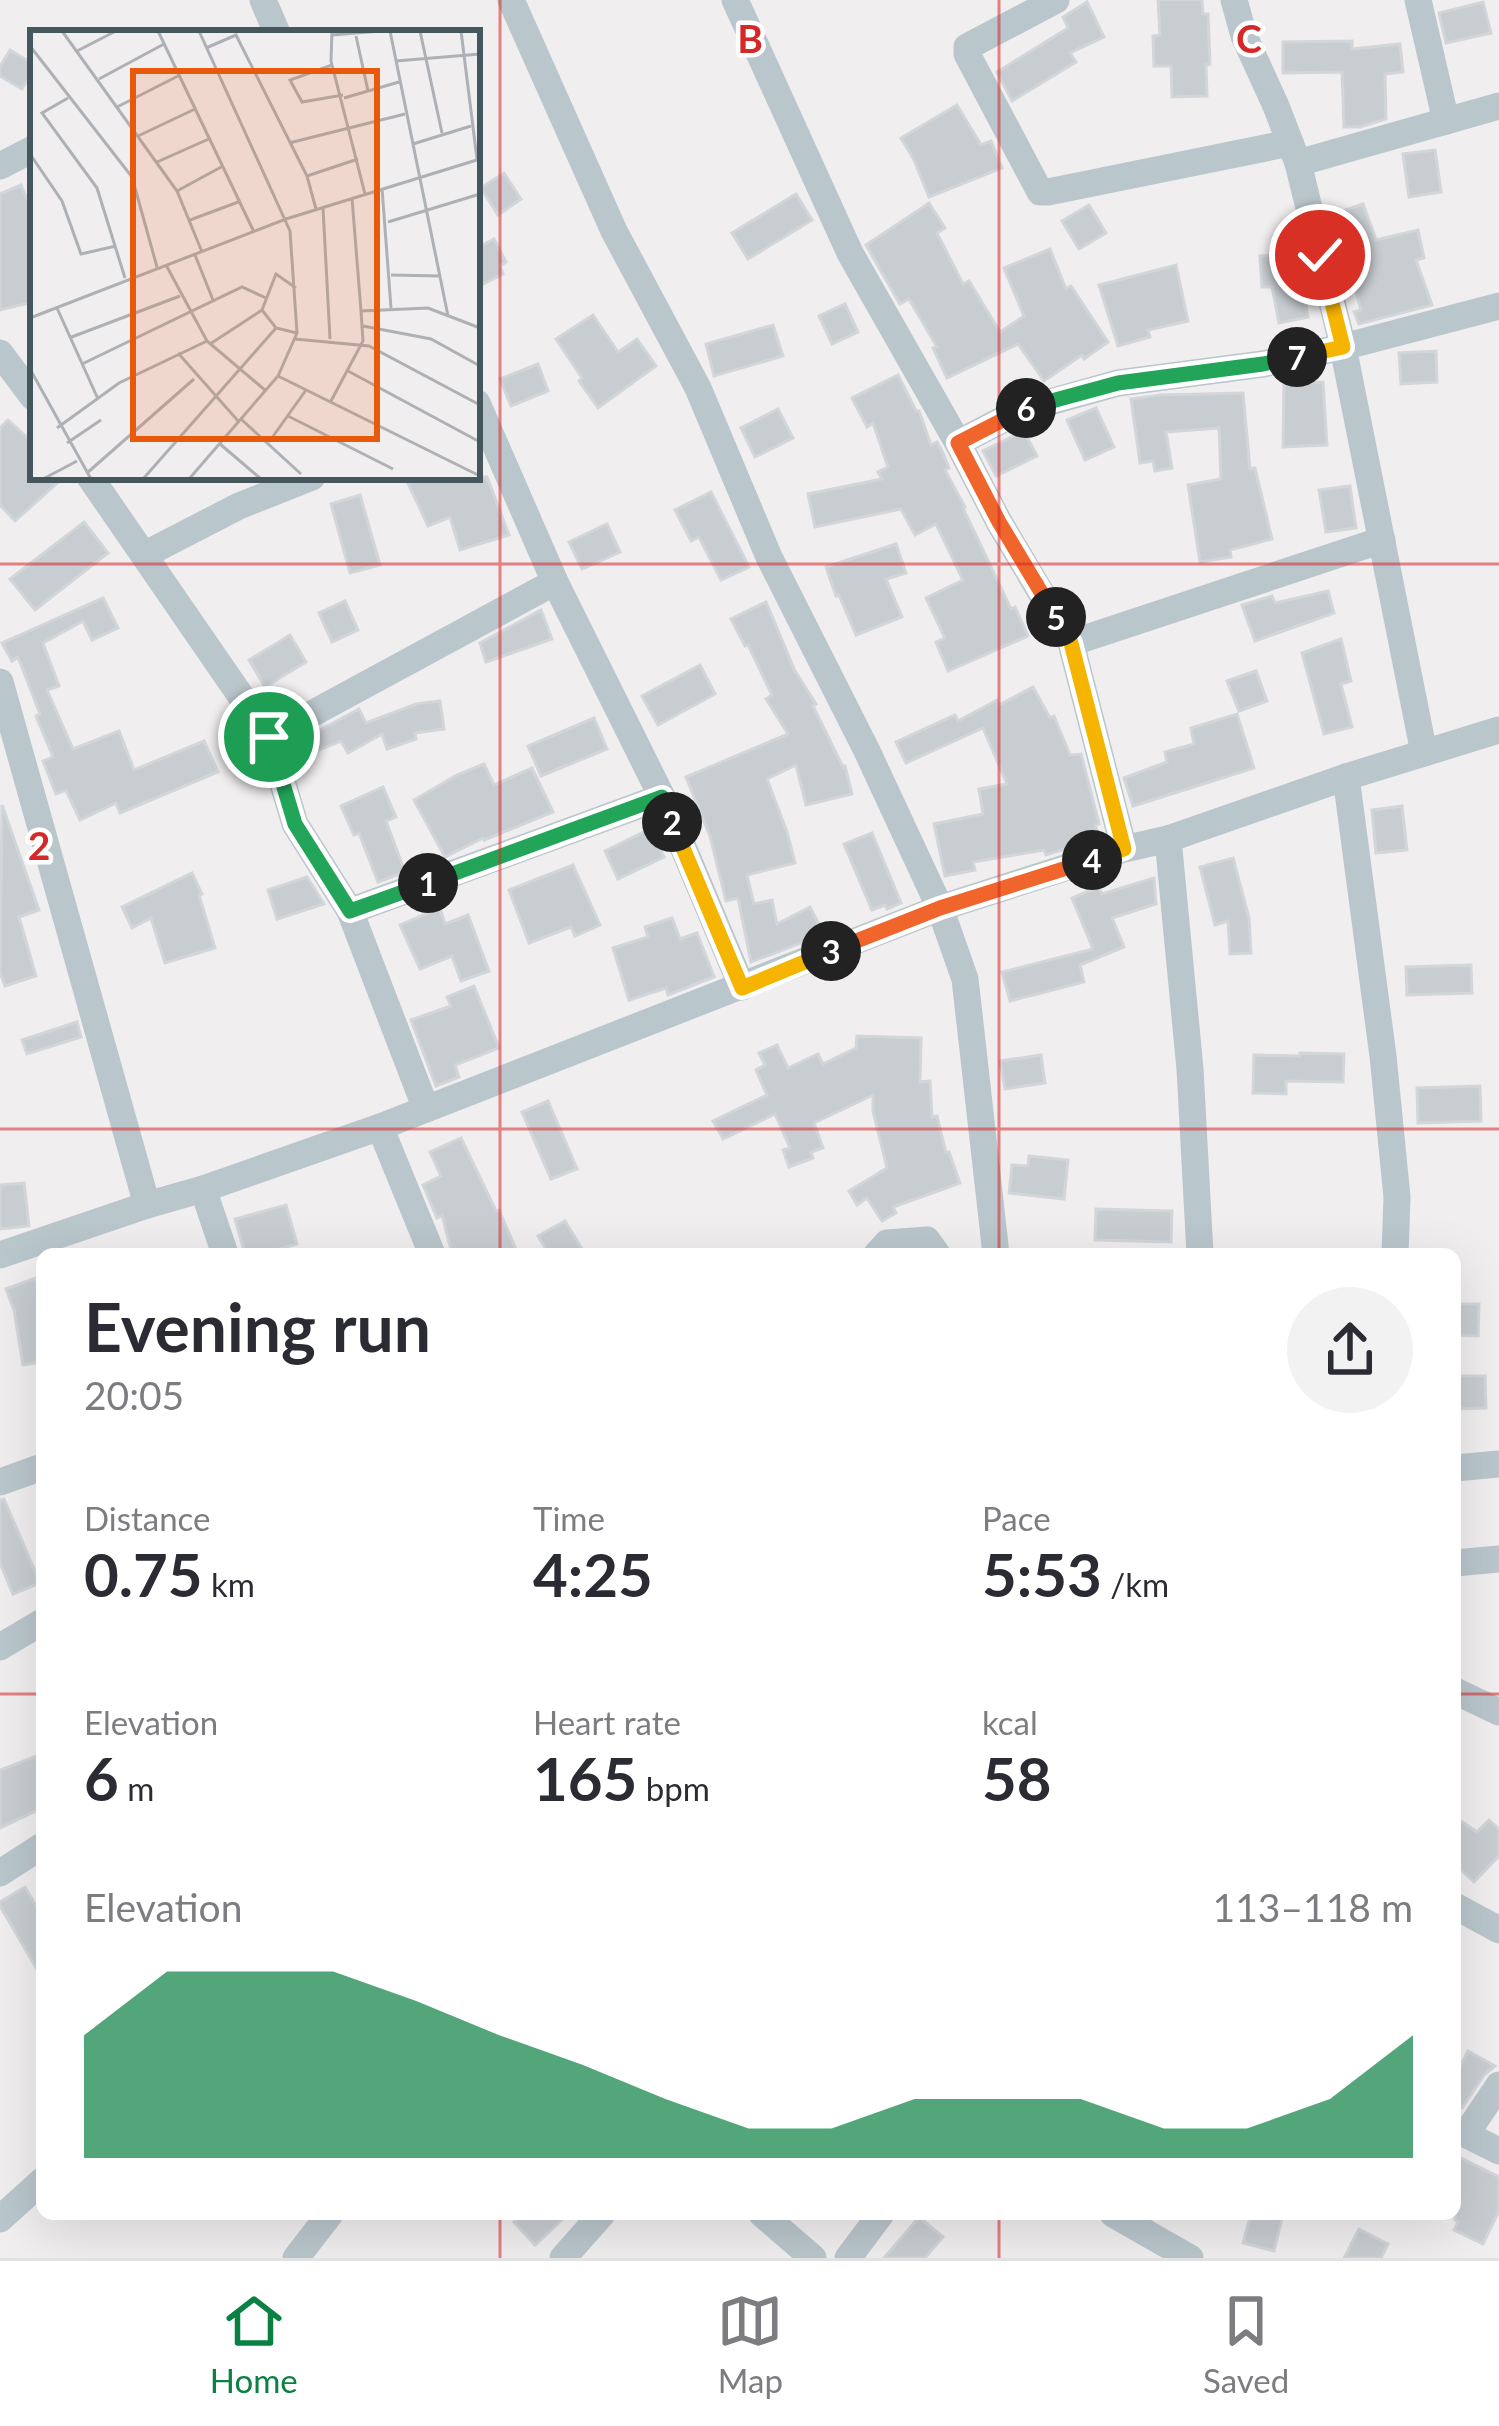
<!DOCTYPE html>
<meta charset="utf-8">
<style>
body{margin:0;font-family:Lato,sans-serif;background:#f2f2f3;color:#2b2b33;height:100vh;display:flex;flex-direction:column;font-size:45px;white-space:nowrap}
*{box-sizing:border-box;margin:0}
p{font-size:39px;color:#7c7c81}
.icon{flex:none;width:66px;height:66px;fill:none;stroke:currentColor;stroke-width:2;stroke-linecap:round;stroke-linejoin:round}
.map{position:relative;flex:1;overflow:hidden}
.sheet{position:absolute;left:36px;top:1248px;width:1425px;height:972px;display:flex;flex-direction:column;background:#fff;border-radius:18px;box-shadow:0 12px 48px #0002}
.sheet>*{flex:none}
.pin{position:absolute;display:grid;place-items:center;width:102px;height:102px;color:#fff;margin:-51px;border:6px solid #fff;border-radius:50%;box-shadow:0 3px 12px #0007}
.km{position:absolute;width:60px;height:60px;margin:-30px;border-radius:50%;background:#222;color:#fff;font-size:33px;line-height:60px;text-align:center}
.round{display:grid;place-items:center;flex:none;width:126px;height:126px;border-radius:63px;background:#f2f2f3}
.headline{display:flex;align-items:center;justify-content:space-between;height:204px;padding:0 48px}
h1{font-size:66px;font-weight:700;line-height:90px}
.figures{display:grid;grid-template-columns:repeat(3,1fr);gap:18px;height:204px;padding:12px 48px}
.figures div{display:grid;align-content:center}
.figures b{font-size:60px;font-weight:700}
.figures small{font-size:33px;font-weight:400}
.figures p{font-size:33px}
.chart{height:336px;padding:24px 48px}
.chart p{display:flex;justify-content:space-between}
.chart svg{width:100%;height:216px;margin-top:12px;fill:#0b8043;opacity:.7}
.tab-bar{display:flex;justify-content:space-around;align-items:center;height:168px;border-top:3px solid #e1e1e2;background:#fff;font-size:33px;color:#7c7c81}
.tab-bar a{display:grid;justify-items:center;gap:6px}
.tab-bar .current{color:#0b8043}
.map>svg:first-child{display:block}
.building{fill:#c8cdd1;stroke:#d2d6da;stroke-width:3}
.lines{fill:none;stroke-linecap:round;stroke-linejoin:round}
.minor{stroke:#b9c6cc;stroke-width:27}
.split-1-casing{stroke:#fff;stroke-width:24}
.split-2-casing{stroke:#fff;stroke-width:24}
.split-3-casing{stroke:#fff;stroke-width:24}
.split-4-casing{stroke:#fff;stroke-width:24}
.split-5-casing{stroke:#fff;stroke-width:24}
.split-6-casing{stroke:#fff;stroke-width:24}
.split-7-casing{stroke:#fff;stroke-width:24}
.split-8-casing{stroke:#fff;stroke-width:24}
.split-1{stroke:#22a559;stroke-width:15}
.split-2{stroke:#22a559;stroke-width:15}
.split-3{stroke:#f5b400;stroke-width:15}
.split-4{stroke:#f0652b;stroke-width:15}
.split-5{stroke:#f5b400;stroke-width:15}
.split-6{stroke:#f0652b;stroke-width:15}
.split-7{stroke:#22a559;stroke-width:15}
.split-8{stroke:#f5b400;stroke-width:15}
.grid{fill:none;stroke:#d62828;stroke-width:3;stroke-opacity:0.55}
.inset-road{fill:none;stroke:#adb1b5;stroke-width:3}
.view{fill:#e8590c;fill-opacity:0.15;stroke:#e8590c;stroke-width:6}
.inset-edge{fill:none;stroke:#46565d;stroke-width:6}
.grid-label{font-size:39px;text-anchor:middle;font-weight:bold;fill:#d62828;stroke:#fff;stroke-width:9;stroke-linejoin:round;paint-order:stroke}
</style>
<div class="map">
<svg width="1499" height="2258" viewBox="0 0 1499 2258">
<rect width="100%" height="100%" fill="#f1eeef"/>
<g class="building">
<path d="M1158,0H1202L1203,14H1208L1210,64L1206,65L1207,96L1172,97L1171,66H1154L1153,36L1160,35Z"/>
<path d="M1087,2L1104,37L1070,53L1076,62L1012,101L997,72L1068,28L1063,17Z"/>
<path d="M1483,2L1491,33L1446,43L1439,13Z"/>
<path d="M1352,41V49L1400,44L1403,72L1385,74L1386,119L1360,127H1344L1342,72L1283,73V42Z"/>
<path d="M10,50L33,64V71L22,89L0,76V67Z"/>
<path d="M957,105L981,145L991,141L1002,168L929,197L914,160L901,138Z"/>
<path d="M1435,150L1441,192L1409,197L1403,154Z"/>
<path d="M504,173L521,199L498,215L481,188Z"/>
<path d="M21,185L33,212V302L0,310V194Z"/>
<path d="M796,194L812,220L748,259L732,233Z"/>
<path d="M929,203L945,228L937,233L963,284L969,281L1000,332L1024,316L1004,268L1050,249L1066,289L1071,286L1108,342L1084,359L1082,355L1044,381L1018,344L947,378L933,348L937,347L909,299L900,304L866,245Z"/>
<path d="M1363,204L1376,240L1418,230L1424,258L1416,260L1432,305L1359,324L1354,312L1361,310L1344,248L1349,247L1337,213Z"/>
<path d="M1089,205L1106,233L1079,249L1062,221Z"/>
<path d="M494,239L506,262L500,266L503,274L477,287V248Z"/>
<path d="M1298,254L1308,317L1279,323L1272,287H1262L1260,256Z"/>
<path d="M1176,265L1188,321L1148,330L1150,337L1118,346L1099,285Z"/>
<path d="M845,304L858,332L832,344L819,316Z"/>
<path d="M593,315L618,352L637,339L656,366L598,408L579,381L582,378L556,339Z"/>
<path d="M773,325L783,356L714,376L706,344Z"/>
<path d="M1436,351L1437,382L1401,384L1399,353Z"/>
<path d="M538,364L548,391L511,406L500,379Z"/>
<path d="M898,375L916,411H919L931,445L937,442L942,451L949,468L945,470L965,507L963,508L1011,609L1015,607L1028,636L948,671L936,642L945,638L926,598L963,580L936,524L915,535L901,509L815,527L808,494L882,479L878,472L888,467L873,423L867,427L852,398Z"/>
<path d="M1323,382L1327,445L1283,447L1284,383Z"/>
<path d="M1243,393L1250,469L1255,468L1272,539L1230,550L1231,557L1200,562L1188,485L1221,479L1219,428L1166,432L1172,468L1155,471L1153,461L1140,463L1131,399L1161,395Z"/>
<path d="M1096,408L1114,447L1085,460L1067,420Z"/>
<path d="M778,409L793,438L755,457L741,428Z"/>
<path d="M8,420L33,443V477H64L15,521L0,505V428Z"/>
<path d="M1024,431L1037,456L996,476L983,451Z"/>
<path d="M405,477H487L509,535L460,550L450,517L428,526Z"/>
<path d="M1350,486L1356,528L1326,532L1319,490Z"/>
<path d="M711,492L749,567L721,580L699,537L691,541L675,510Z"/>
<path d="M360,495L380,565L350,573L331,504Z"/>
<path d="M84,522L108,553L35,610L10,579Z"/>
<path d="M607,524L620,552L582,569L569,542Z"/>
<path d="M896,544L906,573L886,579L902,617L856,635L839,595L836,596L826,567Z"/>
<path d="M1328,591L1334,613L1255,641L1242,605L1272,596L1275,603Z"/>
<path d="M103,598L118,628L92,640L83,621L43,643L59,686L47,690L73,749L119,731L134,770L204,741L218,772L120,813L116,803L80,820L66,790L56,794L43,761L53,757L36,716L40,714L18,657L12,661L2,643Z"/>
<path d="M345,601L358,630L332,642L319,613Z"/>
<path d="M766,602L795,671L816,704L813,706L843,767L845,766L852,794L806,805L796,765L767,779L787,832L795,863L747,875L754,904L772,900L777,924L810,907L824,934L751,962L738,898L726,901L710,836L686,777L788,734L766,699L772,695L748,645L745,646L731,619Z"/>
<path d="M541,610L552,639L486,662L480,643Z"/>
<path d="M290,635L306,662L265,687L249,660Z"/>
<path d="M1341,639L1351,681L1341,684L1352,727L1324,734L1302,653Z"/>
<path d="M700,665L715,694L658,725L642,696Z"/>
<path d="M1256,671L1267,701L1239,711L1227,681Z"/>
<path d="M1033,687L1050,718L1054,716L1070,755L1081,754L1099,824L1095,825L1100,838L1046,855L1044,850L973,862L975,870L945,876L934,824L983,814L979,789L1007,784L983,728L906,763L896,742L955,715L958,721L997,700L999,705Z"/>
<path d="M440,701L444,729L415,733L416,739L387,749L382,734L348,753L341,741L303,756L298,742L359,709L366,723L416,704Z"/>
<path d="M1237,714L1254,768L1133,806L1124,778L1167,762L1165,752L1194,744L1191,728Z"/>
<path d="M594,718L607,749L541,776L528,746Z"/>
<path d="M484,764L494,785L532,768L553,812L484,840L483,838L445,857L414,800L457,775Z"/>
<path d="M383,787L396,817L386,821L405,872L378,882L359,833L354,835L341,806Z"/>
<path d="M2,805L39,910L19,917L36,976L5,986L0,972Z"/>
<path d="M1402,806L1407,850L1376,853L1372,810Z"/>
<path d="M650,829L664,857L618,879L605,851Z"/>
<path d="M872,833L901,903L887,909L885,905L872,910L844,844Z"/>
<path d="M1233,858L1249,918L1251,953L1230,954L1228,921L1215,925L1200,867Z"/>
<path d="M573,865L600,925L575,936L571,927L529,943L509,890Z"/>
<path d="M192,873L202,894L199,895L215,948L165,963L151,918L132,928L122,907Z"/>
<path d="M307,877L324,904L277,919L268,890Z"/>
<path d="M1154,878L1156,904L1112,918L1124,947L1080,965L1084,982L1010,1001L1002,972L1093,949L1072,898L1099,887L1102,894Z"/>
<path d="M440,908L445,924L468,915L489,971L461,981L452,956L420,969L400,925Z"/>
<path d="M672,918L680,939L697,933L714,977L668,995L666,988L629,1000L613,948L648,937L645,927Z"/>
<path d="M1471,965L1472,993L1407,995L1406,967Z"/>
<path d="M474,986L499,1048L455,1065L459,1077L436,1086L411,1020L451,1006L447,997Z"/>
<path d="M77,1022L81,1037L27,1054L22,1040Z"/>
<path d="M857,1036L921,1038L920,1082L930,1081L932,1117L937,1116L946,1153L949,1152L960,1183L893,1207L896,1213L882,1221L867,1198L857,1205L849,1191L887,1168L873,1111V1095L814,1123L823,1148L811,1152L813,1158L789,1167L783,1150L790,1148L775,1114L723,1139L713,1121L767,1095L756,1070L765,1065L759,1053L777,1045L788,1068L818,1054L823,1064L856,1048Z"/>
<path d="M1300,1053L1344,1054L1343,1082L1286,1081V1094L1253,1093L1254,1055L1300,1056Z"/>
<path d="M1041,1055L1045,1083L1005,1089L1000,1061Z"/>
<path d="M1480,1086L1481,1121L1418,1123L1417,1088Z"/>
<path d="M548,1101L577,1169L551,1179L522,1112Z"/>
<path d="M461,1138L496,1211L499,1210L518,1254H452L442,1215L437,1218L423,1185L441,1176L430,1152Z"/>
<path d="M1029,1156L1068,1160L1064,1199L1009,1193L1012,1165L1028,1166Z"/>
<path d="M24,1183L29,1226L0,1229V1185Z"/>
<path d="M286,1205L297,1244L262,1254H245L235,1219Z"/>
<path d="M1096,1209L1172,1211L1171,1242L1095,1240Z"/>
<path d="M565,1221L585,1254H549L538,1236Z"/>
<path d="M36,1278L42,1301V1362L23,1365L14,1310L6,1289Z"/>
<path d="M1455,1304H1479L1478,1336L1455,1335Z"/>
<path d="M1455,1376H1485L1486,1408L1455,1409Z"/>
<path d="M4,1499L40,1583L13,1594L0,1563V1500Z"/>
<path d="M42,1754V1808L0,1828V1770Z"/>
<path d="M1455,1817L1477,1832L1489,1820L1499,1829V1856L1474,1882L1455,1864Z"/>
<path d="M25,1887L42,1916V1978L0,1906V1902Z"/>
<path d="M1468,2051L1495,2066L1484,2075L1462,2108L1455,2104V2076Z"/>
<path d="M1455,2155L1499,2177V2211L1483,2244L1454,2230L1458,2222L1455,2220Z"/>
<path d="M523,2214H568L535,2245L514,2222Z"/>
<path d="M1251,2214H1283L1274,2251L1243,2243Z"/>
<path d="M919,2217L943,2237L925,2258H884Z"/>
<path d="M1359,2229L1388,2244L1381,2258H1344Z"/>
</g>
<g class="lines">
<g class="minor">
<path d="M263,0L277,33"/>
<path d="M511,0L614,231L698,388L769,557L867,751L940,908L965,979L996,1254"/>
<path d="M735,0L850,253L958,443L999,522L1071,643L1124,849"/>
<path d="M1056,0L967,47V54L1040,192H1048L1290,143"/>
<path d="M1234,0L1244,36L1276,106L1298,163L1343,347L1424,753"/>
<path d="M1418,0L1446,121"/>
<path d="M1298,163L1499,106"/>
<path d="M0,166L33,149"/>
<path d="M0,353L33,397"/>
<path d="M477,403L555,582L662,797L742,987"/>
<path d="M958,443L1021,410L1118,383L1263,364L1343,347L1499,306"/>
<path d="M90,477L269,737L295,824L350,911L426,1109"/>
<path d="M144,555L239,506L312,477"/>
<path d="M1071,643L1382,540"/>
<path d="M0,682L147,1205"/>
<path d="M269,737L555,582"/>
<path d="M1346,777L1383,1056L1397,1197L1395,1254"/>
<path d="M1168,839L1190,1069L1200,1254"/>
<path d="M350,911L662,797"/>
<path d="M380,1127L432,1254"/>
<path d="M203,1189L225,1254"/>
<path d="M877,1254L887,1243L927,1240L937,1254"/>
<path d="M0,1255L147,1205L203,1189L380,1127L940,908L1124,849L1168,839L1346,777L1499,730"/>
<path d="M1455,1468L1499,1464"/>
<path d="M0,1482L42,1467"/>
<path d="M1455,1563L1499,1559"/>
<path d="M0,1647L42,1622"/>
<path d="M1455,1691L1499,1712"/>
<path d="M0,1873L42,1846"/>
<path d="M1455,1906L1499,1930"/>
<path d="M1455,2129L1499,2151"/>
<path d="M1466,2134L1499,2085"/>
<path d="M762,2214L813,2258"/>
<path d="M1113,2214L1190,2258"/>
<path d="M0,2219L42,2181"/>
<path d="M296,2258L330,2214"/>
<path d="M563,2258L602,2214"/>
<path d="M848,2258L881,2214"/>
</g>
</g>
<g class="lines">
<defs>
<path id="split-1" d="M269,737L295,824L350,911L428,883"/>
<path id="split-2" d="M428,883L662,797L672,822"/>
<path id="split-3" d="M672,822L742,988L831,951"/>
<path id="split-4" d="M831,951L940,908L1092,860"/>
<path id="split-5" d="M1056,617L1071,643L1124,849L1092,860"/>
<path id="split-6" d="M1026,408L958,443L999,522L1056,617"/>
<path id="split-7" d="M1026,408L1118,383L1263,364L1297,357"/>
<path id="split-8" d="M1297,357L1343,347L1320,255"/>
</defs>
<use href="#split-1" class="split-1-casing"/>
<use href="#split-2" class="split-2-casing"/>
<use href="#split-3" class="split-3-casing"/>
<use href="#split-4" class="split-4-casing"/>
<use href="#split-5" class="split-5-casing"/>
<use href="#split-6" class="split-6-casing"/>
<use href="#split-7" class="split-7-casing"/>
<use href="#split-8" class="split-8-casing"/>
<use href="#split-1" class="split-1"/>
<use href="#split-2" class="split-2"/>
<use href="#split-3" class="split-3"/>
<use href="#split-4" class="split-4"/>
<use href="#split-5" class="split-5"/>
<use href="#split-6" class="split-6"/>
<use href="#split-7" class="split-7"/>
<use href="#split-8" class="split-8"/>
</g>
<path class="grid" d="M500,0V1254M999,0V1254M0,564H1499M0,1129H1499M0,1694H42M1455,1694H1499M500,2214V2258M999,2214V2258"/>
<g transform="translate(30 30)">
<rect width="450" height="450" fill="#f1eeef"/>
<path class="inset-road" d="M32,1L147,161L172,222M128,1L224,202M302,1L301,31L335,164M360,1L418,286M390,1L412,103M431,1L447,129M302,5L351,1M326,6L338,61M0,16L102,147L127,237M176,18L206,5L277,146L286,179M47,21L86,1M366,31L450,24M302,35L260,50L272,72L313,65M69,49L134,14M38,68L12,83L67,158L95,248M314,68L369,52M87,77L148,46M108,106L165,79M259,113L375,84M383,114L441,96M0,124L32,171L51,224L86,216M127,132L181,108M277,146L328,129M352,158L361,278M147,161L193,136M322,168L331,281M293,178L300,309M160,190L211,171M358,192L450,164M165,225L183,270M136,235L177,311L236,361M361,245L411,246M27,278L68,369M232,280L246,244L266,258M232,280L246,298L267,303M0,288L256,189L450,129M333,296L401,309L450,336M39,308L150,266M265,309L339,316L450,375M180,314L232,280M148,323L209,392M52,334L212,257L236,268M0,339L61,449M318,341L450,412M248,346L450,446M301,371L333,311L331,281L398,278L450,298M258,386L363,439M212,390L271,444M27,398L89,353L177,311M239,412L276,360M37,413L71,390M190,414L231,449M57,443L164,349M13,449L47,431M113,449L246,298M159,449L248,346L267,303L260,201L169,1"/>
<path class="view" d="M103,41H347V409H103Z"/>
<rect width="450" height="450" class="inset-edge"/>
</g>
<g class="grid-label">
<text x="750" y="53">B</text>
<text x="1249" y="53">C</text>
<text x="39" y="860">2</text>
</g>
</svg>
<div class="pin" style="left:269px;top:737px;background:#1e9e55"><svg class="icon" aria-label="arrive" viewBox="0 0 24 24"><path d="M6 21V4h12l-3 4 3 4H6"/></svg></div>
<div class="pin" style="left:1320px;top:255px;background:#d93025"><svg class="icon" aria-label="check" viewBox="0 0 24 24"><path d="M5 12l5 5 9-10"/></svg></div>
<b class="km" style="left:428px;top:883px">1</b>
<b class="km" style="left:672px;top:822px">2</b>
<b class="km" style="left:831px;top:951px">3</b>
<b class="km" style="left:1092px;top:860px">4</b>
<b class="km" style="left:1056px;top:617px">5</b>
<b class="km" style="left:1026px;top:408px">6</b>
<b class="km" style="left:1297px;top:357px">7</b>
<section class="sheet">
<div class="headline"><div><h1>Evening run</h1><p>20:05</p></div><a class="round"><svg class="icon" aria-label="share" viewBox="0 0 24 24"><path d="M12 15V3M7 8l5-5 5 5M5 13v7h14v-7"/></svg></a></div>
<div class="figures">
<div><p>Distance</p><b>0.75<small> km</small></b></div>
<div><p>Time</p><b>4:25</b></div>
<div><p>Pace</p><b>5:53<small> /km</small></b></div>
</div>
<div class="figures">
<div><p>Elevation</p><b>6<small> m</small></b></div>
<div><p>Heart rate</p><b>165<small> bpm</small></b></div>
<div><p>kcal</p><b>58</b></div>
</div>
<div class="chart"><p><span>Elevation</span>113–118 m</p>
<svg viewBox="0 0 160 44" preserveAspectRatio="none"><path d="M0 44V19L10 6L20 6L30 6L40 12L50 19L60 25L70 32L80 38L90 38L100 32L110 32L120 32L130 38L140 38L150 32L160 19V44z"/></svg>
</div>
</section>
</div>
<nav class="tab-bar">
<a class="current"><svg class="icon" aria-label="home" viewBox="0 0 24 24"><path d="M3 11l9-7 9 7M6 9v11h12V9"/></svg>Home</a>
<a><svg class="icon" aria-label="map" viewBox="0 0 24 24"><path d="M3 6l6-2 6 2 6-2v14l-6 2-6-2-6 2zM9 4v14M15 6v14"/></svg>Map</a>
<a><svg class="icon" aria-label="saved" viewBox="0 0 24 24"><path d="M7 4h10v16l-5-4-5 4z"/></svg>Saved</a>
</nav>
